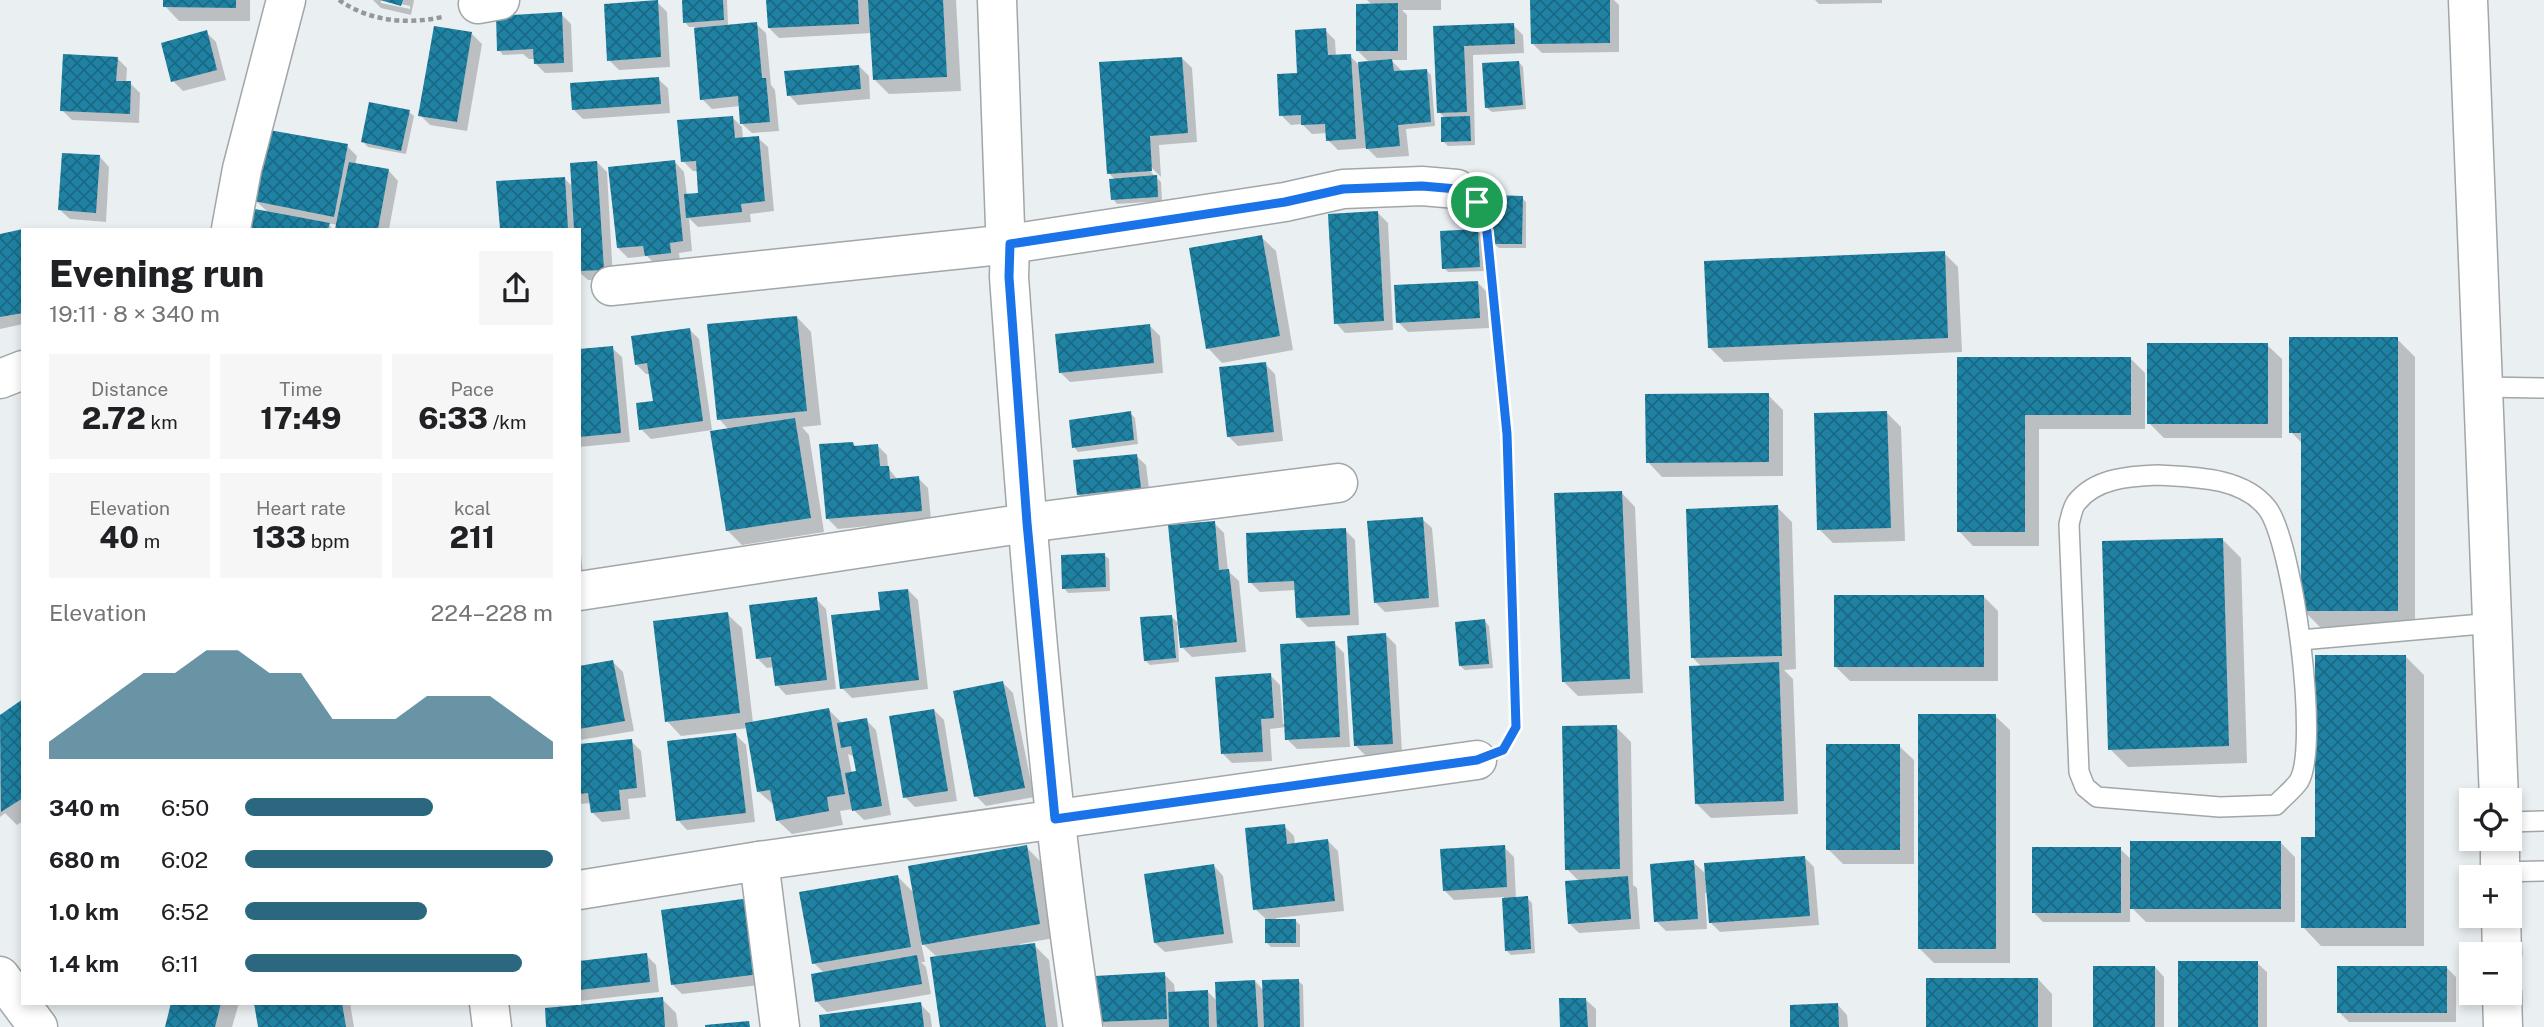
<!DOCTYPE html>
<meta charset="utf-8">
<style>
body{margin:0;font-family:"Public Sans",sans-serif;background:#f6f6f6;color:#202124;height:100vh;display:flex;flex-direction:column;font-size:26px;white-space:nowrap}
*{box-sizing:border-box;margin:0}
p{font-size:23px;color:#757577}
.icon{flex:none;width:38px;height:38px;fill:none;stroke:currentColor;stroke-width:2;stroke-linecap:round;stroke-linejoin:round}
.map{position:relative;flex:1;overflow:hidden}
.sheet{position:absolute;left:21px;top:228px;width:560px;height:777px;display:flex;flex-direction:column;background:#fff;border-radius:0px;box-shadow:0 4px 10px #0003}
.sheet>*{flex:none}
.tools{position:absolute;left:2459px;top:788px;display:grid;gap:14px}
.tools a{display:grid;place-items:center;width:63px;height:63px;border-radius:0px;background:#fff;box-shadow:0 4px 10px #0003;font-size:35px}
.pin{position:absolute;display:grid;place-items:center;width:60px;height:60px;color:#fff;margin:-30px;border:4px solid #fff;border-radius:50%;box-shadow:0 2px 7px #0007}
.round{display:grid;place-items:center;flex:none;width:74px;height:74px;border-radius:0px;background:#f6f6f6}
.head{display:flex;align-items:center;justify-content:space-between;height:119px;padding:0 28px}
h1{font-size:38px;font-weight:800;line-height:52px}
.figures{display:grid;grid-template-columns:repeat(3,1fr);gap:10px;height:119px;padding:7px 28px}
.figures div{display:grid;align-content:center;border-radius:0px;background:#f6f6f6;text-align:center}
.figures b{font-size:30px;font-weight:800}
.figures small{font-size:19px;font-weight:400}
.figures p{font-size:19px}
.chart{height:196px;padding:14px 28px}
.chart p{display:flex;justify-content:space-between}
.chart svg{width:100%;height:126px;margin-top:7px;fill:#2b687f;opacity:.7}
ul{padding:0 28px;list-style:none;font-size:23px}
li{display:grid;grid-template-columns:112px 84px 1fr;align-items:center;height:52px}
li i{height:18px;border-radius:9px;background:#2b687f}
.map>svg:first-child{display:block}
.shadow{fill:#0003;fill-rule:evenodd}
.building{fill:url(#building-cross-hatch)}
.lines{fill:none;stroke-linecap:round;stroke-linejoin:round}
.lane-casing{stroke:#a1a6a8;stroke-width:22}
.street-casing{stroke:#a1a6a8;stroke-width:41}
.path{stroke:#94989a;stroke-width:4.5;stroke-dasharray:5 3.5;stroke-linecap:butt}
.lane{stroke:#fff;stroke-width:19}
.street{stroke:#fff;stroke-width:38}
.route-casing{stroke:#fff;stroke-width:14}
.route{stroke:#1a73e8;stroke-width:9}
</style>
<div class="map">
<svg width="2544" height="1027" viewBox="0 0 2544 1027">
<defs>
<pattern id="building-cross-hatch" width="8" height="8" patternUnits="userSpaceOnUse" patternTransform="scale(1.75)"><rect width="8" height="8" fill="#1f82a3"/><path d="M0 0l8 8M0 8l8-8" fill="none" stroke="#1a6984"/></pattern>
</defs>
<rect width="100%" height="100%" fill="#eaeff2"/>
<g class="shadow">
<path d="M165,0H250V21H179L165,6Z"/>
<path d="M373,0H381V3L410,9V6L383,0H414L411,15L381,8Z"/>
<path d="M683,0H727L728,26L756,24L766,33L771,85L775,90L779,131L752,133L742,124L740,106L712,109L702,99L695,27H689L685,22Z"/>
<path d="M768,0H956L961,91L889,94L874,79L872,33L779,38L769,28Z"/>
<path d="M1367,0H1441V10H1402L1407,15V60H1391L1402,71L1426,70L1431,75L1435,126L1406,129L1409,156L1377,158L1367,148L1338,150L1328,140V133L1312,134L1302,124L1291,125L1281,115L1299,74L1325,30L1335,40L1336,57L1350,56L1358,64L1370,63L1358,51L1372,5Z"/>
<path d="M1532,0H1614L1619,5V52L1542,53L1532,43Z"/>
<path d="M1815,0H1882V3L1819,4Z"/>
<path d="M657,2L667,12L670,67L619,70L609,60Z"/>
<path d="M561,14L571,24L573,72L545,73L535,63V59H529L523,54L503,55L499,50Z"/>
<path d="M1513,25L1523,35L1524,53L1473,55L1475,145L1448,146L1443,141L1445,118L1439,112L1435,28Z"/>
<path d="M206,32L216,42L226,80L183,91L173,81Z"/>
<path d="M472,34L482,44L467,131L430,125L420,115Z"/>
<path d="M117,58L127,68L126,83H130L140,93L139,123L72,120L62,110Z"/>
<path d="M1182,58L1192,68L1197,142L1159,145L1161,177L1147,163L1145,166L1161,182L1162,201L1117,204L1113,199L1116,181L1109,173Z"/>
<path d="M1519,62L1523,67L1526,109L1492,112L1487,108Z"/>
<path d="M859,66L869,76L870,99L798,105L789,95Z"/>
<path d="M658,79L668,88L670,113L583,119L573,109Z"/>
<path d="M409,112L414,116L406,154L368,147L363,142Z"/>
<path d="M732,117L742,127L743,139L758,138L768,147L774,211L750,214L751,222L698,227L689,218L692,251L679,253L680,263L656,265L647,256L628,258L618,248L675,162L684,172L687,196L700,194L698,171H693L683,161Z"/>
<path d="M347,146L357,156L355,165L389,171L398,181L389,229H337L338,225L327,223L333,229H253L257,211L269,213L256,201Z"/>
<path d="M100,157L109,167L106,222L70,219L60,210Z"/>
<path d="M597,162L607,172L613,279L588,280L579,272V229H501L498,182L564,178L573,187Z"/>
<path d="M1522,198L1526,202V248H1499L1494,244Z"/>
<path d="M1378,213L1388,223L1393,330L1345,333L1336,323Z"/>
<path d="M23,231V324L0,329V236Z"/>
<path d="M1477,231L1482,235L1484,271L1448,272L1444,268Z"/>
<path d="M1261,237L1276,251L1293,350L1222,363L1208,348Z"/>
<path d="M1944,253L1958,267L1962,352L1724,362L1710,348Z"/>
<path d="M1477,282L1487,292L1489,328L1408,332L1398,322Z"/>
<path d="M797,317L811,332L821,425L802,427L809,435L824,532L742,545L727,530L729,430L719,419Z"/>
<path d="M1150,326L1160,336L1163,373L1070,382L1060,372Z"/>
<path d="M689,329L699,339L712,430L651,439L641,429L655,402L651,374H646L636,364Z"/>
<path d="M2397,339L2415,357V628H2321L2303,610V444L2291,432Z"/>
<path d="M2267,345L2282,359V438H2164L2149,423Z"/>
<path d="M612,348L622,357L630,442L579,447V351Z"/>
<path d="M1959,359H2131L2145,373V429H2039V546H1973L1959,531Z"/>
<path d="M1265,364L1275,374L1283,441L1238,446L1228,436Z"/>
<path d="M1768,395L1783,410V476L1662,477L1648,462Z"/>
<path d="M1130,413L1135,418L1138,444L1078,452L1074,447Z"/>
<path d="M1887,413L1901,427L1905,541L1833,543L1819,529Z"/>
<path d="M853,443L856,447L877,445L887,455L888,468L898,480L918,478L928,488L931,520L838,529L828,519Z"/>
<path d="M1136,456L1146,465L1150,497L1088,504L1078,494Z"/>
<path d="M1621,492L1635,507L1643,693L1578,696L1563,681Z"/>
<path d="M1777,507L1792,522L1796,669L1784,670L1793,679L1798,814L1711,818L1696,803L1702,667L1693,658Z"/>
<path d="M1422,519L1432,528L1439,607L1385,612L1375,602Z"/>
<path d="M1214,523L1224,533L1228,571L1239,581L1246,652L1192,657L1182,647Z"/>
<path d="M1345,530L1355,540L1359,625L1308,627L1298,617L1296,590L1260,592L1250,582Z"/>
<path d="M579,532L584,586H579Z"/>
<path d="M2222,539L2241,558L2247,763L2128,767L2110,749Z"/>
<path d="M1104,555L1109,559L1110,591L1068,593L1064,588Z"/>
<path d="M908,590L918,600L928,689L852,698L842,688L882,612Z"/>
<path d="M1983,596L1998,611V681H1850L1835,666Z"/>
<path d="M816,599L826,609L836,689L786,695L777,685L774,667L767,668L757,658Z"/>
<path d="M727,614L742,628L753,723L829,710L843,724L866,720L876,730L891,815L864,820L853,809L840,811L843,825L792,834L777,820L775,806L759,792L748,728L681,736L667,721ZM848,754L855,757L858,772L852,774Z"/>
<path d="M1172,617L1180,625H1177L1179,662L1150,665L1145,660Z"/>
<path d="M1485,621L1489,626L1493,668L1465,670L1460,666Z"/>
<path d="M1386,635L1396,645L1402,753L1365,755L1355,745Z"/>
<path d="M1334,643L1344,653L1350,747L1297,749L1287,739L1286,727L1270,729L1272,761L1232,763L1222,753L1270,675L1280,685L1283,724H1286Z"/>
<path d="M2406,657L2424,675V946H2321L2303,927L2317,838Z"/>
<path d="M613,662L623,672L634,731L580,740L579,668Z"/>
<path d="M1003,683L1013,693L1034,797L986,806L976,796Z"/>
<path d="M22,702L23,821L17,825L5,813L0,817V717Z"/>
<path d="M934,710L944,720L957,801L915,807L905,797Z"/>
<path d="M1995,716L2010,730V963H1934L1920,949Z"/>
<path d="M1616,727L1631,742L1633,885L1637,888L1640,929L1579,933L1569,923L1580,882L1567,869Z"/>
<path d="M736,735L746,745L755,822L687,830L678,820Z"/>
<path d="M631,741L641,751L646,797L628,799L630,819L602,822L592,812L591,803L579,804V746Z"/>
<path d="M1899,746L1914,760V864H1843L1828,849Z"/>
<path d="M1284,826L1294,836L1295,845L1328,841L1338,851L1344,911L1276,918V920H1295L1300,925V947H1271L1266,942V919L1255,909Z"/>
<path d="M2281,843L2295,857V922H2146L2130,906V922H2043L2033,912L2120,849L2132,860Z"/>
<path d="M1026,847L1041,862L1054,938L1020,944V947L1034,945L1049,960L1058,1027H942L938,958L921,942L925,962H921L926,967L931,994L827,1012L817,1002L824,973L814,963L898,877L914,893Z"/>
<path d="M1504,847L1514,857L1516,899L1527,898L1532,903L1535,953L1511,955L1506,950L1504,897L1454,900L1444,890Z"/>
<path d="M1804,857L1814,867L1819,925L1720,932L1710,922L1708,893H1705L1707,929L1666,931L1656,921L1693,862L1707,875Z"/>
<path d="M1214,866L1223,876L1233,943L1165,952L1155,943Z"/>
<path d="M663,911L769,984L682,994L672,984Z"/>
<path d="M646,955L656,965L659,992L579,1001V962Z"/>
<path d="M2257,963L2267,972V1027H2180Z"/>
<path d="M2155,967L2164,977V1027H2095Z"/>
<path d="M2446,967L2456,977V1022H2349L2339,1012Z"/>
<path d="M1164,974L1174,984L1175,993L1207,991L1218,1002L1255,981L1264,991L1298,981L1303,985L1304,1027H1105L1099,1021Z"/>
<path d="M2038,979L2052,994V1027H1928Z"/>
<path d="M662,999L676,1013L678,1027H548Z"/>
<path d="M1586,1000L1596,1009V1027H1562Z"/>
<path d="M173,1003H239L232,1027H167Z"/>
<path d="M256,1003H350L354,1027H260Z"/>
<path d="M920,1004L930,1014L932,1027H822Z"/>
<path d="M1838,1005L1847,1015L1848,1027H1792Z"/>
</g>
<g class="building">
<path d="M163,0H236V8L163,7Z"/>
<path d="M380,0H403L401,6Z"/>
<path d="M658,0L661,57L607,61L604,4Z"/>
<path d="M682,0H723L724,20L683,23Z"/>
<path d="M766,0H858L859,24L768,28Z"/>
<path d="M868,0H943L947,77L873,80Z"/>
<path d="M1530,0H1610V43L1531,44Z"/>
<path d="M1398,3V51H1356V4Z"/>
<path d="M562,12L564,63L534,64L533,49L497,51L496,16Z"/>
<path d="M757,22L762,78H766L770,122L740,124L738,96L700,100L694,28Z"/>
<path d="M1514,23L1515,44L1464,46L1467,112L1437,113L1433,26Z"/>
<path d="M434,26L472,32L457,122L418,116Z"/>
<path d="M1326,28L1328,55L1351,54L1356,139L1326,141L1325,124L1301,125V115L1279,116L1277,74L1297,73L1295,30Z"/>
<path d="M207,30L217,70L171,82L161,43Z"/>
<path d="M63,54L118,57L116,81H131L130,114L60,111Z"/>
<path d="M1182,57L1188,133L1150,136L1152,171L1107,174L1099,62Z"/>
<path d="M1392,59L1394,71L1427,69L1431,122L1398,125L1400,146L1366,149L1358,62Z"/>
<path d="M1519,61L1523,105L1485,108L1482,63Z"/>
<path d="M859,65L861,89L787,96L784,71Z"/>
<path d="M659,77L661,104L572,110L570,83Z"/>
<path d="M369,102L410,110L401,151L361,142Z"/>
<path d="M733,116L735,138L759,136L765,201L741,204L742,212L686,218L684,194L698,193L696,161L681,162L677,120Z"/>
<path d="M1470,116L1471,141L1441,142V117Z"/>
<path d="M269,130L348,144L334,217L254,201Z"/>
<path d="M62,153L100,155L96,213L58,210Z"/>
<path d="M675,160L683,241L670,243L671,253L645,256L643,246L617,248L608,167Z"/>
<path d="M597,161L604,270L579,271V229H574L570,163Z"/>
<path d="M349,162L389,169L378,229H335Z"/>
<path d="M1157,175L1158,197L1111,200L1109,179Z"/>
<path d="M565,177L568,229H500L496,181Z"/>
<path d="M1493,195L1523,196L1522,244H1493Z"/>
<path d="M255,209L330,223L328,229H251Z"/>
<path d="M1378,211L1384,321L1334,324L1328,214Z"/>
<path d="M23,229V313L0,317V234Z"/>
<path d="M1478,229L1480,267L1442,269L1440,231Z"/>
<path d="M1262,235L1280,336L1206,349L1189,248Z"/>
<path d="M1945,251L1948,338L1708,348L1704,261Z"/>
<path d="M1478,281L1480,318L1396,323L1394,285Z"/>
<path d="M797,316L807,411L717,420L707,324Z"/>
<path d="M1150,324L1154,363L1059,373L1055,334Z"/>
<path d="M690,328L703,421L639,430L636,403L653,401L647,363L635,365L631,336Z"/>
<path d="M2289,337H2398V611H2301V433H2289Z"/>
<rect x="2147" y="343" width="121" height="81"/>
<path d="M613,346L621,433L579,437V349Z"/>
<path d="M1957,357H2131V415H2025V532H1957Z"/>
<path d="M1266,362L1274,432L1227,437L1219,367Z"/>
<path d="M1769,393V462L1646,463L1645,394Z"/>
<path d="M1131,411L1134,440L1072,448L1069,420Z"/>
<path d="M1887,411L1891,528L1817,530L1814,413Z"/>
<path d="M795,418L811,518L726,531L710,431Z"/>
<path d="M853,442L854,446L878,444L880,466H889L890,479L919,476L922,511L826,519L819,444Z"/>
<path d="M1137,454L1141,488L1077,495L1073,460Z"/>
<path d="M1622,491L1630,679L1562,682L1554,493Z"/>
<path d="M1778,505L1782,656L1691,658L1686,509Z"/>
<path d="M1423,517L1429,598L1374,603L1367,521Z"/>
<path d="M1215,521L1219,570L1229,569L1237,642L1180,648L1168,525Z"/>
<path d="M1346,528L1350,615L1296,618L1294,581L1248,583L1246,533Z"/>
<path d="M2223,538L2229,746L2108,750L2102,541Z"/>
<path d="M1105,553L1106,587L1062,589L1061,555Z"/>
<path d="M908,589L919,680L840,689L831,615L880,610L878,592Z"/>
<rect x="1834" y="595" width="150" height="72"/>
<path d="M817,597L827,680L775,686L771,657L756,659L749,605Z"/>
<path d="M728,612L740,713L665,722L653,621Z"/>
<path d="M1172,615L1176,658L1144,661L1140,617Z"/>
<path d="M1485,619L1489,664L1459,666L1455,622Z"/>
<path d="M1386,633L1393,744L1354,746L1347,636Z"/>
<path d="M1335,641L1340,737L1285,740L1280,644Z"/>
<path d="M2315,655H2406V928H2301V837H2315Z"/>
<path d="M613,660L625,721L579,729V666Z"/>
<path d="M1779,662L1784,801L1695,804L1689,666Z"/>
<path d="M1271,673L1274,718L1261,719L1263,752L1221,754L1215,677Z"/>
<path d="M1003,681L1025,788L974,797L953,691Z"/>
<path d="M23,699V798L1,812L0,715Z"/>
<path d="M829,708L845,794L827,797L829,811L776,821L770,790L757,792L745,723Z"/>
<path d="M934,709L948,791L903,798L889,716Z"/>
<rect x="1918" y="714" width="78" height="235"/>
<path d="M867,718L882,806L852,811L845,773L856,771L851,746L841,748L837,723Z"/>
<path d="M1617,725L1620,869L1565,870L1562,726Z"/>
<path d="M736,733L746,813L676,821L667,741Z"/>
<path d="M632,739L637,788L619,790L621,810L591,813L588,793L579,794V744Z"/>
<rect x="1826" y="744" width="74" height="106"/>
<path d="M1285,824L1287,844L1328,839L1335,901L1253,910L1245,828Z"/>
<rect x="2130" y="841" width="151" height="68"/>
<path d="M1027,845L1040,924L922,945L908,866Z"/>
<path d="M1505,845L1507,887L1443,891L1440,849Z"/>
<rect x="2032" y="847" width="89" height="66"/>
<path d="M1805,856L1810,916L1709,923L1704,863Z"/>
<path d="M1694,860L1698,919L1654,922L1650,864Z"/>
<path d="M1214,864L1224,934L1154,943L1144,874Z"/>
<path d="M898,875L911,947L812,964L799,892Z"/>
<path d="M1628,876L1631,919L1568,924L1565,881Z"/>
<path d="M1528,896L1531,949L1505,951L1502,898Z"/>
<path d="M750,898L760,974L671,985L661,910Z"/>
<rect x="1265" y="919" width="31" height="24"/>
<path d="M1035,943L1046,1027H940L930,957Z"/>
<path d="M647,953L650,982L579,990V961Z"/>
<path d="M917,955L922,984L815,1002L811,974Z"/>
<rect x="2178" y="961" width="80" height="66"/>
<rect x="2093" y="966" width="62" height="61"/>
<rect x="2337" y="966" width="110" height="47"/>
<path d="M1165,972L1167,1019L1097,1022L1095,976Z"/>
<rect x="1926" y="978" width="112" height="49"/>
<path d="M1299,979L1300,1027H1264L1262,980Z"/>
<path d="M1255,980L1258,1027H1217L1215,982Z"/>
<path d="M1208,990L1209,1027H1169L1168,992Z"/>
<path d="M663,997L665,1027H546L545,1008Z"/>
<path d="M1559,998H1586L1588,1027H1560Z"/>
<path d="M921,1002L924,1027H820L819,1015Z"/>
<path d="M171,1003H221L215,1027H165Z"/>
<path d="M254,1003H342L346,1027H258Z"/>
<path d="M1838,1003L1839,1027H1790V1005Z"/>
<path d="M749,1021L750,1027H705V1025Z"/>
</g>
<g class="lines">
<defs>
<g id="lane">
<path d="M2481,387L2544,388"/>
<path d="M2158,475C2194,477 2243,477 2267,508C2293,541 2320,746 2299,781C2293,790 2283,797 2276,805L2220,807L2097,797L2085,787L2079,772L2069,524C2071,517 2072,509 2076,503C2095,478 2130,476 2158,475Z"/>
<path d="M2301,640L2493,623"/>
<path d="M2510,822L2544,821"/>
<path d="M2500,872L2544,871"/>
</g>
<g id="street">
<path d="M479,0L478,4L500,0"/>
<path d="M997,0L1005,226L1010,244L1009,277C1027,527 1045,778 1083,1027"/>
<path d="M2468,0L2499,800"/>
<path d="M231,229L242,169L286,0"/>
<path d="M611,286L1010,244L1285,202L1343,189L1422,186L1457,189"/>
<path d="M0,379L23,370"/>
<path d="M579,591L1027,523L1338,483"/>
<path d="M2500,838V877"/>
<path d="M759,861L780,1027"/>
<path d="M579,890L759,861L1477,760"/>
<path d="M2501,915L2502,954"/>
<path d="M0,976L38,1027"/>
<path d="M2502,992L2503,1027"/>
<path d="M489,1003L492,1027"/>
</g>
</defs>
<use href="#lane" class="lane-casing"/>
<use href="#street" class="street-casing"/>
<g class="path">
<path d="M339,0C369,21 406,25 442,17"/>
<path d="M1483,220L1487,232L1507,434L1516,727L1509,739"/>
</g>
<use href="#lane" class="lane"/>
<use href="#street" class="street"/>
</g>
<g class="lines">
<defs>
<path id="route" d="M1422,186L1457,189L1477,202L1487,232L1507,434L1516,727L1503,750L1477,760L1055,819L1027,523L1009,277L1010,244L1285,202L1343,189Z"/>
</defs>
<use href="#route" class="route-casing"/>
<use href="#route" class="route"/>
</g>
</svg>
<div class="tools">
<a><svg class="icon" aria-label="locate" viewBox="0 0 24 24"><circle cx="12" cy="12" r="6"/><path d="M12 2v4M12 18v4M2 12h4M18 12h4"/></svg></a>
<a>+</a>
<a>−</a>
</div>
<div class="pin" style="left:1477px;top:202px;background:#1e9e55"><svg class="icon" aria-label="arrive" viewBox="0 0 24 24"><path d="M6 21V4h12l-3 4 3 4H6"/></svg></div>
<section class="sheet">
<div class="head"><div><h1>Evening run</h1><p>19:11 · 8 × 340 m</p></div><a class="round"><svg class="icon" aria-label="share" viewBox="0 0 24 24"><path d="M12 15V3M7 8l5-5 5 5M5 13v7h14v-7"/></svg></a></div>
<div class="figures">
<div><p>Distance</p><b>2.72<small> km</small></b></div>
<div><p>Time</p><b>17:49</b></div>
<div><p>Pace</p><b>6:33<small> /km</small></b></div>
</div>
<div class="figures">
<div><p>Elevation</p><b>40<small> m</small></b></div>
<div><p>Heart rate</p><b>133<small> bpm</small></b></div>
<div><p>kcal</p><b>211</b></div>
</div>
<div class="chart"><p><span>Elevation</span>224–228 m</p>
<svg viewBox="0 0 160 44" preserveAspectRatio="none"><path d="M0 44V38L10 30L20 22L30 14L40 14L50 6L60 6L70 14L80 14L90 30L100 30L110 30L120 22L130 22L140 22L150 30L160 38V44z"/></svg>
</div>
<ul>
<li><b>340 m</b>6:50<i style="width:61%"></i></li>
<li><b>680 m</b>6:02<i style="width:100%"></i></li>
<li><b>1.0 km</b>6:52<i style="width:59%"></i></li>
<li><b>1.4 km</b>6:11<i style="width:90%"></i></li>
</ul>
</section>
</div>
